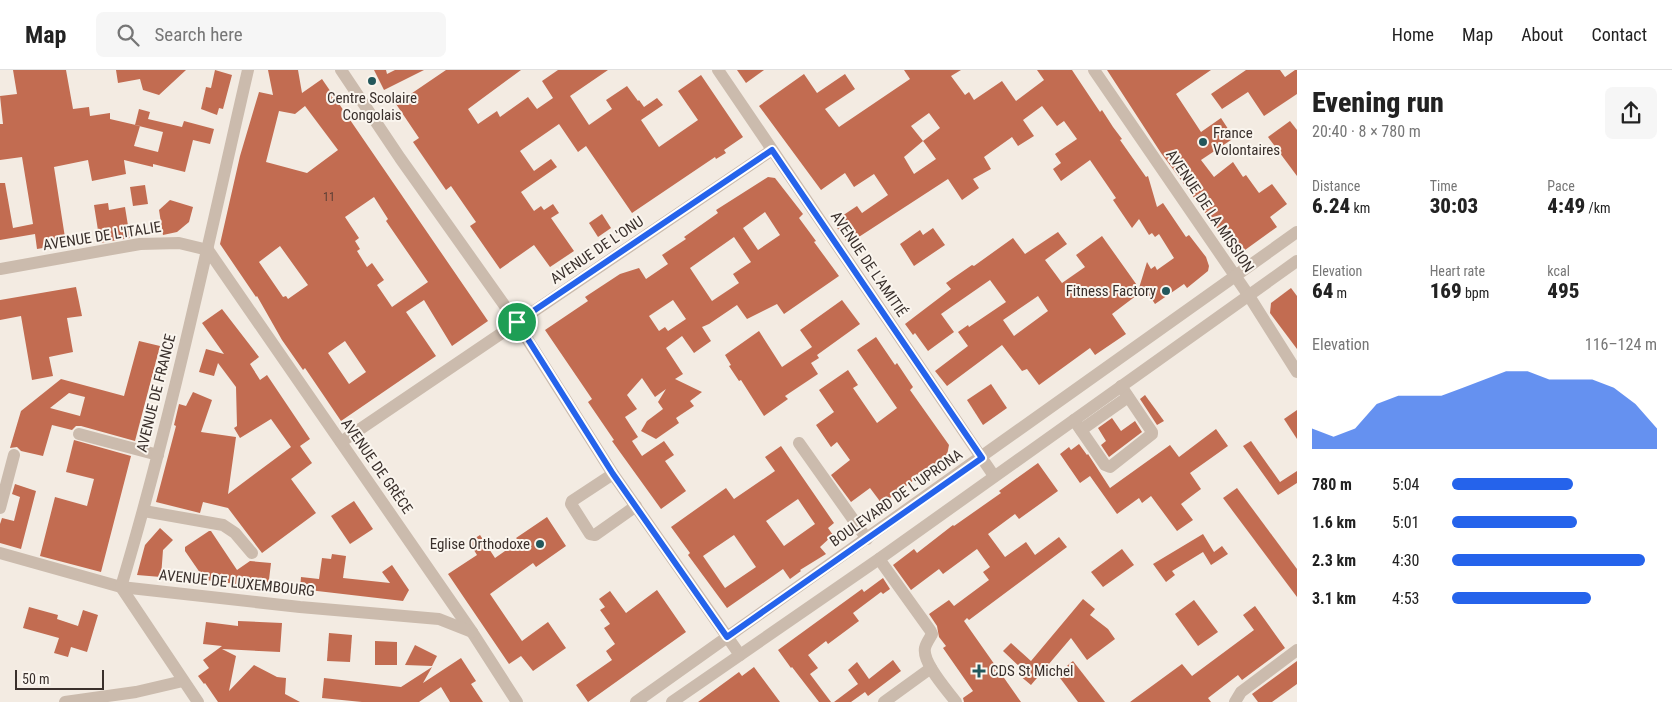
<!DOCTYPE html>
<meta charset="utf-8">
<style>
body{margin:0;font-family:"Roboto Condensed",sans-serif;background:#f6f6f6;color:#222;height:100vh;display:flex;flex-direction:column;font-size:19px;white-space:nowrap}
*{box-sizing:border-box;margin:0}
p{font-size:16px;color:#767676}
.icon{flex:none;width:28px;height:28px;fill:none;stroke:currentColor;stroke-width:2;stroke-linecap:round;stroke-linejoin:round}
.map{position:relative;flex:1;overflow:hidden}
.side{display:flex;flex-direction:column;background:#fff;width:375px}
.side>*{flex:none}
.scale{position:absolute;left:15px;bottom:12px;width:89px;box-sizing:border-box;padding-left:5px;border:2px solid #3a302c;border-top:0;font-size:14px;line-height:18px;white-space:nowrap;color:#3a302c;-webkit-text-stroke:4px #faf5ee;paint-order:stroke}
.pin{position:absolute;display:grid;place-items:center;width:42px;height:42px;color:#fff;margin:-21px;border:2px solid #fff;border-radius:50%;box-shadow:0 1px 5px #0007}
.round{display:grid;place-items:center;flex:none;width:52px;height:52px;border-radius:8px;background:#f6f6f6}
.overview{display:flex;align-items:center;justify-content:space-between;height:85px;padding:0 15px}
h1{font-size:28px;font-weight:800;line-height:38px}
.figures{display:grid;grid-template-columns:repeat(3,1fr);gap:8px;height:85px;padding:5px 15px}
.figures div{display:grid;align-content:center}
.figures b{font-size:21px;font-weight:800}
.figures small{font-size:14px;font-weight:400}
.figures p{font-size:14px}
.chart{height:140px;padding:10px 15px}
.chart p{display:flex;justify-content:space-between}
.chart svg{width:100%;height:90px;margin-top:5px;fill:#2563eb;opacity:.7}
ul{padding:0 15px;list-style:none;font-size:16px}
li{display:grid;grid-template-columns:80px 60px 1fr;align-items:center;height:38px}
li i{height:12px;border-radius:6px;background:#2563eb}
header{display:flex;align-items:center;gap:30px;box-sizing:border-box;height:70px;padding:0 25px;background:#fff;border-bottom:1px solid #e0e0e0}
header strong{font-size:24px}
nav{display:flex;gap:28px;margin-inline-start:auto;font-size:18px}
.search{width:350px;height:45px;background:#f6f6f6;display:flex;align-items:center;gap:12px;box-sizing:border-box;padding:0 18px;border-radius:8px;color:#767676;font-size:19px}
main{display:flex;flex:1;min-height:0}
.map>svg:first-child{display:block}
.building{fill:#c26c51;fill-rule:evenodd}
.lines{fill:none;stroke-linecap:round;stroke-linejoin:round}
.minor{stroke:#cbbbad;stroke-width:12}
.route-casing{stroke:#fff;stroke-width:10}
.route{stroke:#2563eb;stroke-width:6}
.poi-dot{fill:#22575b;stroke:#faf5ee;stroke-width:2}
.labels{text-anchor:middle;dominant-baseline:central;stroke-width:4;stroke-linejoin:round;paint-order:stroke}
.number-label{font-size:12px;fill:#5c3f35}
.poi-label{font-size:15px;fill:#3a302c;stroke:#faf5ee;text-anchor:start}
.street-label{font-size:15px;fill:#3a302c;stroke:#faf5ee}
</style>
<header>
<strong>Map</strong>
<div class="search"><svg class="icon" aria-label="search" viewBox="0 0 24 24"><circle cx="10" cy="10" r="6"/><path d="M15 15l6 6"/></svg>Search here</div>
<nav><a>Home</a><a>Map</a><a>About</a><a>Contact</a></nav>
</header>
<main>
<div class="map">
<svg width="1297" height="632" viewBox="0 0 1297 632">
<rect width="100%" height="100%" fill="#f3ebe2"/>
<g class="building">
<path d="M13,0H66L73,39L89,37L90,46L110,43V49L140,56L134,76L158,82L163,62L135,55L139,39L150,42L148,49L182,57L184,51L214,59L210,74L193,70L185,102L153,94V97L124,90L126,104L92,111L88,90L54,97L66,174L37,179L35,164L0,170V113H5L13,158L33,154L22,87L0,90V54H3L0,26L17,24Z"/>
<path d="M116,0H186L159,25L143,20L140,9L118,13Z"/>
<path d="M215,0L232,5L223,39L219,38L217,45L201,39L206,17L211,18Z"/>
<path d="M268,0H298L302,23L322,9L488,251L452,276L424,230L406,242L436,286L341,351L305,298L303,300L282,270L257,226L256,227L220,174L240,86L259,22L273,25ZM305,36L338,80L307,103L266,92L279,41L295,44ZM374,127L388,149L386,151L428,212L392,237L377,215L384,210L372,193L367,197L357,181L360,179L355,171L359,168L345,147ZM280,176L308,215L288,229L286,226L283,227L259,192ZM345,271L366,302L349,314L328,283Z"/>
<path d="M374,0H386L387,4L395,0H424L384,20Z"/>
<path d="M446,0H521L468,39L478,54L497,41L500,47L528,27L537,39L553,28L542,11L558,0H608L570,26L589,55L612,39L606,30L627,16L638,31L639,30L644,37L657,28L663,35L641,50L659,77L698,50L678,21L701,5L743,67L724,80L726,83L716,89L715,87L632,143L586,76L578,82L559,54L520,81L534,101L551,89L557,97L521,122L534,141L541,136L544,140L553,134L559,143L551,148L574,181L550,197L534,175L500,199L470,156L476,152L451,116L446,120L413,72L419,68L396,34Z"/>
<path d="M737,0H764L746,13Z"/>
<path d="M904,0H961L951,6L965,25L969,22L974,30L1002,11L1016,31L1044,10L1037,0H1072L1100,42L1102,40L1113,57L1122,69L1120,70L1146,107L1148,106L1157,137L1163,133L1186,167L1189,165L1206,187L1209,196L1208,201L1187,218L1184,214L1155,234L1145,219L1112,244L1126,264L1095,285L1090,278L1039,315L1027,299L1022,301L1002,275L947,316L935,301L968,276L958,262L968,255L969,257L1006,232L990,210L941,244L954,262L928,281L915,263L913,265L905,254L951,219L946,213L972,195L974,196L1013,168L1025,184L1058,162L1067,174L1045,190L1062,213L1085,197L1076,185L1102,166L1139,218L1147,192L1151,199L1155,196L1157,200L1174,188L1159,164L1155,167L1152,163L1149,165L1139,149L1132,158L1113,130L1116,128L1090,90L1061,111L1053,99L1061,93L1055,84L1077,69L1064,51L1057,56L1042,36L1023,50L1034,66L1018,76L1012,67L984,87L991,99L973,109L979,118L962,130L948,109L848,174L833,152L857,136L862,143L888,125L874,104L854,117L845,103L821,120L759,36L804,4L817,23L845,4L855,19L825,39L839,57L910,9ZM929,43L940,58L923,71L911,56ZM923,71L936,89L914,104L904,87ZM1038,226L1048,241L1014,266L1003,250Z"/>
<path d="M1107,0H1211L1176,24L1201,62L1221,48L1234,68L1201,90L1214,107L1233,92L1243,107L1246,105L1259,123L1272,114L1287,134L1270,147L1277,157L1245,180L1232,179L1161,83Z"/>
<path d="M1246,0H1280L1285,7L1295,0H1297V24L1264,46L1248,22L1222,39L1211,24Z"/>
<path d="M1290,51L1297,60V106L1268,67Z"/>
<path d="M768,107L775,108L803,144L799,148L816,171L814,172L839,206L784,244L777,234L747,249L737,235L709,254L702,257L711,271L694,283L682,266L666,278L683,304L675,309L702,322L690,331L694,336L676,348L679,353L656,369L641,361L647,351L663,339L658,332L666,319L655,327L642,308L627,325L637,339L625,347L638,367L632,371L642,386L664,371L674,385L665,391L686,421L661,439L612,371L614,370L588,332L592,329L545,260L588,231L585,227L620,204L639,198L646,209L668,194L662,185L686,169L684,167L718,143L716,140ZM765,142L780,165L758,180L743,158ZM734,167L751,192L733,204L739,213L712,231L690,198ZM673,230L686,249L668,261L665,257L659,261L649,246Z"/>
<path d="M145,115L148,134L133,136L130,117Z"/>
<path d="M170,130L193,137L189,152L177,162L163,165L159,140Z"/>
<path d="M108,133L109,140L125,137L130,168L100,173L94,135Z"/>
<path d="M602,144L611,158L598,167L589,153Z"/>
<path d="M933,158L945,175L914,196L900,174L920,160L923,165Z"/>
<path d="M76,217L82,246L67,248L73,282L49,287L53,306L32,310L21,246L0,250V230Z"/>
<path d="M1291,218L1297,226V279L1270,243L1271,233Z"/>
<path d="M842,230L860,254L817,285L819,288L811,293L818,304L785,326L788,329L764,346L741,310L739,311L729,296L731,295L725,285L759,261L782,297L812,277L800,260Z"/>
<path d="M222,239L259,287L250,294L260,310L267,305L310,369L300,376L312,393L291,409L316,443L262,483L228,438L203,432L200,443L156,432L176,356L174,355L179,334L186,336L193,322L212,330L201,362L236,367L228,424L291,377L271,349L240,368L234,358L237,356L236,317L218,293L214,306L199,302L206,279L224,284L202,253Z"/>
<path d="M876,267L895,295L897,293L913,317L910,320L949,375L947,385L882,434L870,418L851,432L831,405L850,390L837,372L831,377L816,355L834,342L819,320L848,300L858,315L853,318L877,353L897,338L857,280Z"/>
<path d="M139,271L160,276L135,371L81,356H76L72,360L52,355L43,386L21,381L17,377L10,378L21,341L61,309L124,326ZM69,323L85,327L80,346L50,338Z"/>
<path d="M991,314L1007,338L983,355L967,330Z"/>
<path d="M1145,325L1164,351L1157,355L1140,329Z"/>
<path d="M1297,340V369L1284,349Z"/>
<path d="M1112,348L1121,361L1135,351L1142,362L1109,387L1101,375L1106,371L1098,358Z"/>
<path d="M1216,359L1228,376L1190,403L1201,419L1181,434L1193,450L1177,461L1151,426L1142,433L1139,428L1117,444L1090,406L1080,413L1060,384L1069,377L1071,380L1079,374L1087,385L1088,384L1110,418L1170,375L1179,387Z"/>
<path d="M74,370L131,386L101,502L40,486L55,427L87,436L94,409L66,402Z"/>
<path d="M1251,371L1280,412L1297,401V413L1278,425L1243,376Z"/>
<path d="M781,376L834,453L828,458L833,465L820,477L826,484L800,500L801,501L790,509L783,499L727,538L688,485L690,483L671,457L726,418L734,429L775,401L765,387ZM798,429L815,454L784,476L766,451ZM734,465L756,497L725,518L703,486Z"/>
<path d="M1038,393L1058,421L1019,449L1015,444L988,464L1005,487L1026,472L1035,485L1059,467L1067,477L969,550L967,548L964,551L1021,632H964L963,628L973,621L943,578L946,576L939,567L937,556L929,544L949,530L954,536L989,510L983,502L990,497L977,479L943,504L939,499L911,520L893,495L914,479L917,483L953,455L954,456L1001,423L999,421Z"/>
<path d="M15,414L36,421L21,479L0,473V454L2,448L14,451L20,427L12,424Z"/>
<path d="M1237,418L1297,499V527L1223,428Z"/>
<path d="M354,431L373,459L350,474L331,446Z"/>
<path d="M547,447L566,476L536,497L533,493L490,524L522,571L548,552L566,578L533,601L521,586L509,594L448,504L477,485L469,472L480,465L495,488L519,471L516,468Z"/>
<path d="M160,458L173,470L163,480L161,507L137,505L145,475Z"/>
<path d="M209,461H211L237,500L250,491L271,493L268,518L205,510L185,481V477Z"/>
<path d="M1203,464L1214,482L1222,476L1228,484L1211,495L1203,482L1172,501L1175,505L1166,512L1153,494Z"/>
<path d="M1122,479L1134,495L1103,517L1091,502Z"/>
<path d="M332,484L346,486L343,508L390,513L382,502L392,495L409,520L403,531L300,519L301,507L319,509L322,488L331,489Z"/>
<path d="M883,508L890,519L883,524L881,522L853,543L859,551L828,574L826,571L808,585L818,598L810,604L831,632H819L792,597L791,598L778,580L862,519L864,522Z"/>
<path d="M657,520L686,562L588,632L576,615L612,590L606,581L615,574L604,558L610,554L600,540L605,537L599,529L610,521L626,543Z"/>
<path d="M1083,529L1095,539L1090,545L1108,559L1115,569L1087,590L1071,568L1031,615L1019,605L1023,600L1003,581L1011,573L1031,591Z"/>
<path d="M1194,530L1218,562L1198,576L1175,544Z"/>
<path d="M1255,536L1285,578L1242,610L1238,605L1208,628L1211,632H1130L1182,594L1192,606L1254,560L1243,545Z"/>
<path d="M29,537L58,545L57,549L78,556L83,540L98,545L87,582L71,577L68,587L54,583L59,568L23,558Z"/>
<path d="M238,551L282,553L280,582L222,579L236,586L229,621L254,595L277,607L286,608L285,624L300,632H218L205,613L204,614L198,606L209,598L203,590L222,576L203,574L206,552L238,556Z"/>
<path d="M329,563L352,565L350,592L327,591Z"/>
<path d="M375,571L397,572V595H375Z"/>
<path d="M415,575L437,586L432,596L405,595Z"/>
<path d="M461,588L476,611L471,614L483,632H450L441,617L419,632H362L322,628L324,608L401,617L432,597L423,613Z"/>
<path d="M893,590L901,601L868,626L865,622L851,632H834L858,614L848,600L857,592L869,609Z"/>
<path d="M1073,591L1105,632H1078L1057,604Z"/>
<path d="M1297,591V614L1272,632H1258L1252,624Z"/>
<path d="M754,597L780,632H698L739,602L742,606Z"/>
</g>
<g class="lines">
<g class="minor">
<path d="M341,0L400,88L517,253L613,404L740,585"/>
<path d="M718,0L994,406"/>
<path d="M1094,0L1249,226L1297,302"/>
<path d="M208,180L472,562L517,632"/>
<path d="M0,199L140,174L179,173L208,180"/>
<path d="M1074,350L1105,395L1110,397L1152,364V362L1121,316"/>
<path d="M1081,360L1128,327"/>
<path d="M79,364L158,385"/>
<path d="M341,372L772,80"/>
<path d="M799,373L867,469"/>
<path d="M613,404L572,431L571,434L590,464L595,465L636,436"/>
<path d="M0,438L14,385"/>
<path d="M144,441L223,455L235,463L252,483"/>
<path d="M0,483L121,517L300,537L439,549L472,562"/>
<path d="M879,489L930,560L932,564C930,568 926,573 925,578C922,593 947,620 956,632"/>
<path d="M65,632L136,622L183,611"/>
<path d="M198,632L121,517C172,347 208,173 248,0"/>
<path d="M636,632L1297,162"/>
<path d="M672,632L879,489L1297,191"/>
<path d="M884,632L931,598"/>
<path d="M1235,632L1241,622L1297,580"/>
</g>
</g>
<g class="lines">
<defs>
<path id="route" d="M772,80L982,388L727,567L613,404L517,252Z"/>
</defs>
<use href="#route" class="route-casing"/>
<use href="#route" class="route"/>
</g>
<g class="poi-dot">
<circle cx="372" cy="11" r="5"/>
<circle cx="1203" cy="72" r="5"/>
<circle cx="1166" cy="221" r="5"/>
<circle cx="540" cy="474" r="5"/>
<path d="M976.5 593.5h5v5h5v5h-5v5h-5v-5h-5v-5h5z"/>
</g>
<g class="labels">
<g class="number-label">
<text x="329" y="127">11</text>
</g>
<g class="poi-label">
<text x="372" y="28" text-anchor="middle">Centre Scolaire<tspan x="372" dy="17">Congolais</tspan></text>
<text x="1213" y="63">France<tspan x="1213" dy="17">Volontaires</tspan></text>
<text x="1156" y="221" text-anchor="end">Fitness Factory</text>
<text x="530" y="474" text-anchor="end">Eglise Orthodoxe</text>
<text x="990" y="601">CDS St Michel</text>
</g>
<g class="street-label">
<text transform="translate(1210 141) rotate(56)">AVENUE DE LA MISSION</text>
<text transform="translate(102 166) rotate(-9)">AVENUE DE L'ITALIE</text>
<text transform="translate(597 180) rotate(-34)">AVENUE DE L'ONU</text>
<text transform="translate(869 194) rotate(56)">AVENUE DE L'AMITIÉ</text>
<text transform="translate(156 323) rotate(-76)">AVENUE DE FRANCE</text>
<text transform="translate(377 396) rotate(55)">AVENUE DE GRÈCE</text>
<text transform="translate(896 428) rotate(-35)">BOULEVARD DE L'UPRONA</text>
<text transform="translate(237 513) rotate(6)">AVENUE DE LUXEMBOURG</text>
</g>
</g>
</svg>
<div class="scale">50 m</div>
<div class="pin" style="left:517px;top:252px;background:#1e9e55"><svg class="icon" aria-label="arrive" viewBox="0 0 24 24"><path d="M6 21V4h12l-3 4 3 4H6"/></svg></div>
</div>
<section class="side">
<div class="overview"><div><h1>Evening run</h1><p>20:40 · 8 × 780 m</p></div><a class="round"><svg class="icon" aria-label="share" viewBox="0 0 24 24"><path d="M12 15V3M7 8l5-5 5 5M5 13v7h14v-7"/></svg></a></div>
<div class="figures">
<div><p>Distance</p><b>6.24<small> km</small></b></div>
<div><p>Time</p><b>30:03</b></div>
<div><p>Pace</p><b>4:49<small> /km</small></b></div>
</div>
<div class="figures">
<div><p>Elevation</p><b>64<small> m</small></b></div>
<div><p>Heart rate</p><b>169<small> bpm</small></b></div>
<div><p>kcal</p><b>495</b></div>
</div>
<div class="chart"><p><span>Elevation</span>116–124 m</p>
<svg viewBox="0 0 160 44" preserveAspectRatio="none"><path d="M0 44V34L10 38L20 34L30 22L40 18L50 18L60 18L70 14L80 10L90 6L100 6L110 10L120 10L130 10L140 14L150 22L160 34V44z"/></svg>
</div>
<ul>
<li><b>780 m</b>5:04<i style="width:59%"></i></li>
<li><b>1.6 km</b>5:01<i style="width:61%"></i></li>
<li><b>2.3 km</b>4:30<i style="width:94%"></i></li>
<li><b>3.1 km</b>4:53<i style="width:68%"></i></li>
</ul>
</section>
</main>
